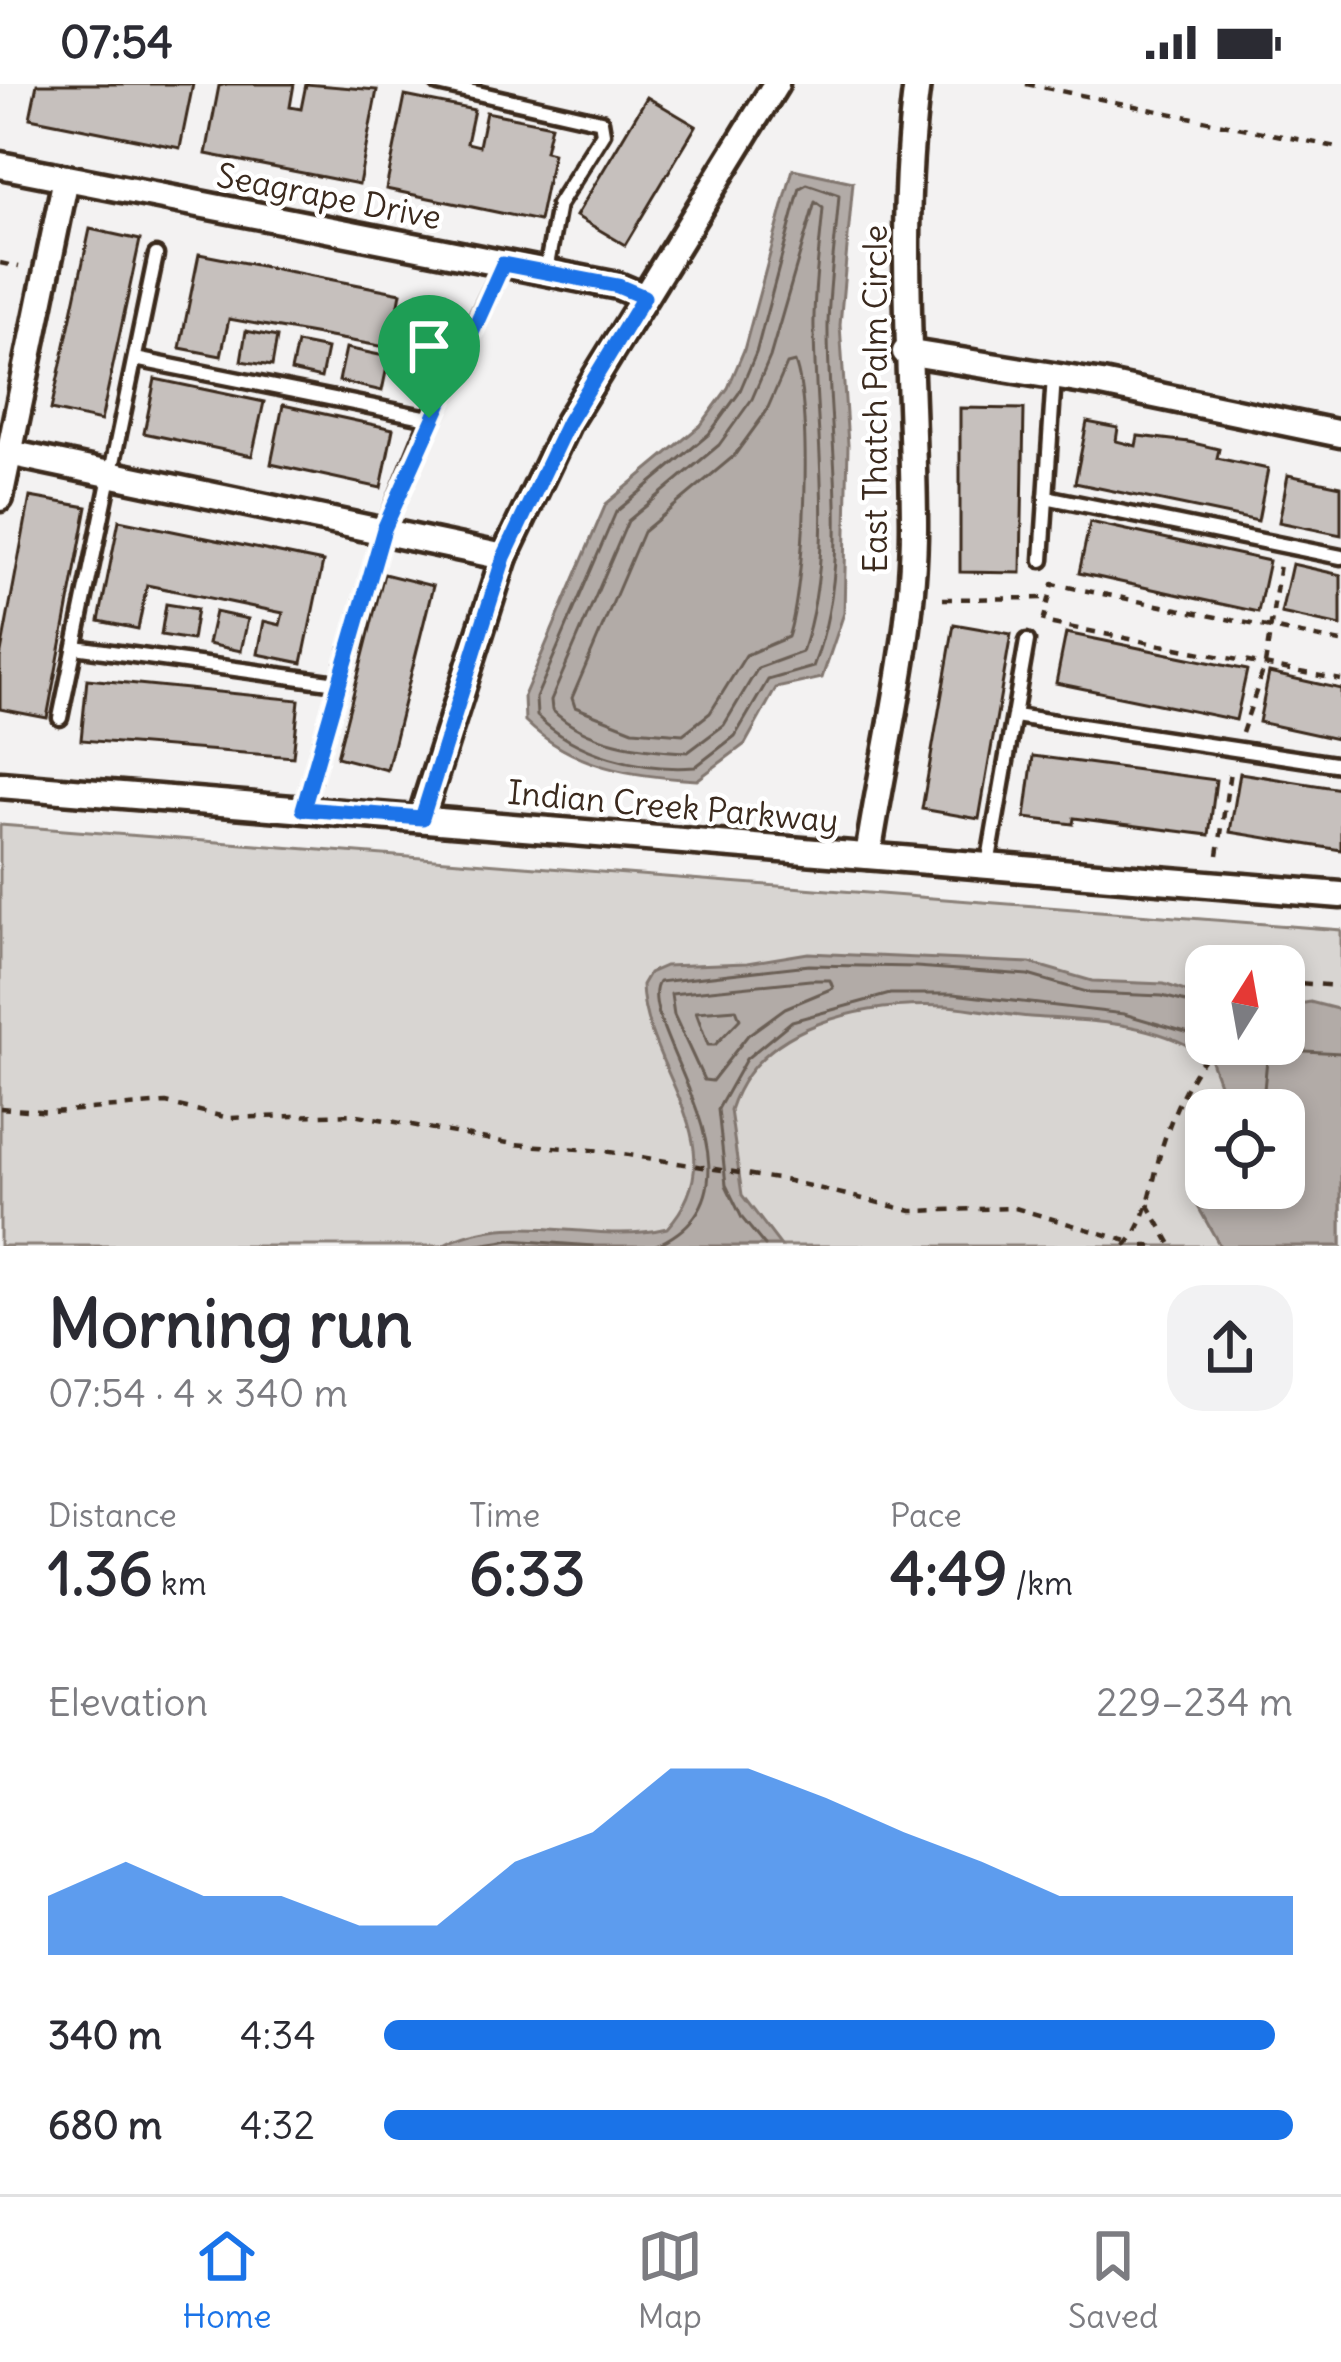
<!DOCTYPE html>
<meta charset="utf-8">
<style>
body{margin:0;font-family:Delius,sans-serif;background:#f2f2f3;color:#2b2b33;height:100vh;display:flex;flex-direction:column;font-size:45px;white-space:nowrap}
*{box-sizing:border-box;margin:0}
p{font-size:39px;color:#7c7c81}
.icon{flex:none;width:66px;height:66px;fill:none;stroke:currentColor;stroke-width:2;stroke-linecap:round;stroke-linejoin:round}
.map{position:relative;height:1162px;overflow:hidden}
.side{display:flex;flex-direction:column;background:#fff;flex:1}
.side>*{flex:none}
.needle{width:78px;rotate:11deg}
.controls{position:absolute;left:1185px;top:861px;display:grid;gap:24px}
.controls a{display:grid;place-items:center;width:120px;height:120px;border-radius:24px;background:#fff;box-shadow:0 6px 18px #0003;font-size:60px}
.pin{position:absolute;display:grid;place-items:center;width:102px;height:102px;color:#fff;margin:-123px -51px;border-radius:50% 50% 50% 0;rotate:-45deg;box-shadow:0 0 12px #0007}
.pin .icon{rotate:45deg}
.round{display:grid;place-items:center;flex:none;width:126px;height:126px;border-radius:36px;background:#f2f2f3}
.headline{display:flex;align-items:center;justify-content:space-between;height:204px;padding:0 48px}
h1{font-size:66px;font-weight:700;line-height:90px}
.stats{display:grid;grid-template-columns:repeat(3,1fr);gap:18px;height:204px;padding:12px 48px}
.stats div{display:grid;align-content:center}
.stats b{font-size:60px;font-weight:700}
.stats small{font-size:33px;font-weight:400}
.stats p{font-size:33px}
.chart{height:336px;padding:24px 48px}
.chart p{display:flex;justify-content:space-between}
.chart svg{width:100%;height:216px;margin-top:12px;fill:#1a73e8;opacity:.7}
ul{padding:0 48px;list-style:none;font-size:39px}
li{display:grid;grid-template-columns:192px 144px 1fr;align-items:center;height:90px}
li i{height:30px;border-radius:15px;background:#1a73e8}
.status{display:flex;justify-content:space-between;align-items:center;height:84px;padding:0 60px;background:#fff;direction:ltr}
.status svg{height:33px;fill:currentColor}
.tab-bar{display:flex;justify-content:space-around;align-items:center;height:168px;border-top:3px solid #e1e1e2;background:#fff;font-size:33px;color:#7c7c81}
.tab-bar a{display:grid;justify-items:center;gap:6px}
.tab-bar .selected{color:#1a73e8}
.map>svg:first-child{display:block}
.green{fill:#d8d5d2;stroke:#8a8078;stroke-width:3;fill-rule:evenodd}
.water{fill:#b2aba7;stroke:#827770;stroke-width:3}
.lines{fill:none;stroke-linecap:round;stroke-linejoin:round}
.shore{stroke:#6b5e55;stroke-width:3}
.building{fill:#c6c0bd;stroke:#3b2a1e;stroke-width:3}
.service-casing{stroke:#3b2a1e;stroke-width:21}
.minor-casing{stroke:#3b2a1e;stroke-width:33}
.path{stroke:#3b2a1e;stroke-width:4.5;stroke-dasharray:9 9;stroke-linecap:butt}
.service{stroke:#fff;stroke-width:12}
.minor{stroke:#fff;stroke-width:24}
.route-casing{stroke:#fff;stroke-width:24}
.route{stroke:#1a73e8;stroke-width:15}
.labels{text-anchor:middle;dominant-baseline:central;stroke-width:9;stroke-linejoin:round;paint-order:stroke}
.street-label{font-size:33px;fill:#3b2a1e;stroke:#fff}
</style>
<div class="status"><b>07:54</b><svg viewBox="0 0 49 12"><path d="M0 12V9h3v3zM5 12V6h3v6zM10 12V3h3v9zM15 12V0h3v12zM26 1h20v11H26zM47 4h2v5h-2z"/></svg></div>
<div class="map">
<svg width="1341" height="1162" viewBox="0 0 1341 1162">
<rect width="100%" height="100%" fill="#f3f2f2"/>
<filter id="ink" filterUnits="userSpaceOnUse"><feTurbulence type="fractalNoise" baseFrequency=".00833" numOctaves="2"/><feDisplacementMap in="SourceGraphic" scale="24" xChannelSelector="R" yChannelSelector="G"/><feConvolveMatrix kernelMatrix="1 2 1 2 8 2 1 2 1" color-interpolation-filters="sRGB"/></filter>
<g filter="url(#ink)">
<path class="green" d="M0,741L1341,846V1162H0ZM1206,882H1284V960H1206ZM1206,1026H1284V1104H1206Z"/>
<g class="water">
<path d="M793,85L853,98L840,241L848,361L844,529L822,594L776,604L745,660L697,696C632,692 573,684 525,637L524,612L606,420L701,341L728,304L744,266Z"/>
<path d="M808,869L1030,879L1092,897L1164,900L1206,914L1207,960L1201,969C1151,937 1088,937 1030,933C1002,931 975,924 947,922C867,918 758,938 730,1026L742,1111L781,1162H442C515,1123 595,1162 667,1144C741,1063 644,985 642,901L649,889L665,882L747,879Z"/>
<path d="M1310,918L1341,926V1162H1220L1191,1110L1206,1040V1104H1284V1026H1213L1221,1005L1211,977L1224,960H1284V923Z"/>
</g>
<g class="lines">
<g class="shore">
<path d="M807,100L839,111C836,154 829,198 828,241C827,354 855,475 813,583L768,596L735,652L695,683C641,687 576,671 537,632L536,614L616,428L709,350L739,309L756,269L800,104Z"/>
<path d="M815,118L823,124C820,163 813,205 814,245C815,351 837,466 802,568L758,584L724,641L688,668C642,666 587,660 552,626L551,616L628,437L719,361L752,315L770,273Z"/>
<path d="M795,278C813,326 805,504 788,553L746,571L710,629L683,650L633,646L575,623L572,614L643,448L734,372L766,328L787,280Z"/>
<path d="M810,896H830L833,904L785,924L748,951L712,997L704,996L674,931L671,910Z"/>
<path d="M736,925L740,935L715,961H708L696,928Z"/>
<path d="M1262,1026L1268,965L1341,969"/>
<path d="M472,1162L511,1156L593,1162"/>
<path d="M654,1162C788,1106 631,939 659,898L809,881L916,883L1028,891L1090,909L1162,912L1206,923"/>
<path d="M765,1162L742,1134L726,1101L718,1025L746,975L792,937L890,910H953L1124,930L1196,951L1206,948"/>
</g>
</g>
<g class="building">
<path d="M37,0H193L180,64L30,34Z"/>
<path d="M227,0H294L290,23L301,25L306,0L377,6L359,100L206,70L219,2Z"/>
<path d="M405,12L474,26L467,59L479,62L486,28L551,41L545,67L553,69L539,137L386,105Z"/>
<path d="M647,13L696,42L625,161L576,132Z"/>
<path d="M90,145L140,156L101,337L51,326Z"/>
<path d="M199,170L401,209L391,264L229,235L221,272L180,264Z"/>
<path d="M246,247L277,253L272,282L241,277Z"/>
<path d="M297,259L327,265L321,294L291,287Z"/>
<path d="M346,264L389,273L382,307L339,297Z"/>
<path d="M155,295L264,318L252,372L144,349Z"/>
<path d="M283,321L393,345L381,404L271,380Z"/>
<path d="M960,324L1024,325L1021,489L960,488Z"/>
<path d="M1087,338L1118,344L1116,357L1136,362L1138,352L1189,358L1219,365L1217,374L1268,385L1258,437L1075,399Z"/>
<path d="M1288,391L1341,402V451L1279,438Z"/>
<path d="M30,413L87,423L47,634L0,625V574Z"/>
<path d="M119,436L323,478L302,579L258,570L264,537L280,541L283,529L147,501L138,545L99,537Z"/>
<path d="M1090,438L1269,477L1258,528L1079,489Z"/>
<path d="M1292,480L1341,491V542L1281,529Z"/>
<path d="M384,490L433,502L387,686L337,673Z"/>
<path d="M166,520L197,525L192,556L161,551Z"/>
<path d="M215,528L248,535L241,567L208,560Z"/>
<path d="M954,540L1011,550L979,735L922,725Z"/>
<path d="M1066,549L1247,586L1236,636L1056,599Z"/>
<path d="M1269,589L1341,605V656L1259,638Z"/>
<path d="M87,595L299,616L293,673L81,656Z"/>
<path d="M1033,672L1216,696L1209,751L1074,734L1073,740L1025,734Z"/>
<path d="M1240,689L1341,705V766L1230,748Z"/>
</g>
<g class="lines">
<defs>
<g id="service">
<path d="M438,0L601,37L603,49L558,121L546,187"/>
<path d="M135,275L429,334"/>
<path d="M1046,413L1341,473"/>
<path d="M1042,476L1054,292"/>
<path d="M75,563L337,599"/>
<path d="M1015,632L1341,681"/>
<path d="M60,634L156,171"/>
<path d="M303,725L384,445L429,334L503,180"/>
<path d="M988,781L1027,557"/>
</g>
<g id="minor">
<path d="M0,81L618,202L644,213"/>
<path d="M905,268L1102,300L1341,350"/>
<path d="M9,369L504,473"/>
<path d="M0,414L66,94"/>
<path d="M0,701L1341,811"/>
<path d="M421,734L504,473L568,338L776,0"/>
<path d="M868,772C885,662 915,548 914,437C913,290 897,146 917,0"/>
</g>
</defs>
<use href="#service" class="service-casing"/>
<use href="#minor" class="minor-casing"/>
<g class="path">
<path d="M1026,0L1341,64"/>
<path d="M0,179L19,183"/>
<path d="M943,515L1050,514"/>
<path d="M1341,558L1053,500L1043,538L1341,596"/>
<path d="M1242,649L1265,581L1280,480"/>
<path d="M1218,771L1230,687"/>
<path d="M1284,898L1341,902"/>
<path d="M0,1024L52,1028L166,1019L229,1034L353,1030L513,1060L604,1067L789,1097L912,1127L1015,1124L1131,1158"/>
<path d="M1148,1120L1172,1162"/>
<path d="M1126,1162C1150,1134 1152,1097 1162,1063C1174,1024 1190,991 1215,960"/>
<path d="M1144,1162H1152"/>
</g>
<use href="#service" class="service"/>
<use href="#minor" class="minor"/>
</g>
</g>
<g class="lines" filter="url(#ink)">
<defs>
<path id="route" d="M503,180L618,202L644,213L568,338L504,473L422,734L303,725L384,445Z"/>
</defs>
<use href="#route" class="route-casing"/>
<use href="#route" class="route"/>
</g>
<g class="labels">
<g class="street-label">
<text transform="translate(329 112) rotate(11)">Seagrape Drive</text>
<text transform="translate(875 315) rotate(-90)">East Thatch Palm Circle</text>
<text transform="translate(673 722) rotate(5)">Indian Creek Parkway</text>
</g>
</g>
</svg>
<div class="controls">
<a><svg class="needle" viewBox="-14 -14 28 28"><path d="M0-13l5 13h-10z" fill="#e53935"/><path d="M0 13l5-13h-10z" fill="#7c7c81"/></svg></a>
<a><svg class="icon" aria-label="locate" viewBox="0 0 24 24"><circle cx="12" cy="12" r="6"/><path d="M12 2v4M12 18v4M2 12h4M18 12h4"/></svg></a>
</div>
<div class="pin" style="left:429px;top:334px;background:#1e9e55"><svg class="icon" aria-label="arrive" viewBox="0 0 24 24"><path d="M6 21V4h12l-3 4 3 4H6"/></svg></div>
</div>
<section class="side">
<div class="headline"><div><h1>Morning run</h1><p>07:54 · 4 × 340 m</p></div><a class="round"><svg class="icon" aria-label="share" viewBox="0 0 24 24"><path d="M12 15V3M7 8l5-5 5 5M5 13v7h14v-7"/></svg></a></div>
<div class="stats">
<div><p>Distance</p><b>1.36<small> km</small></b></div>
<div><p>Time</p><b>6:33</b></div>
<div><p>Pace</p><b>4:49<small> /km</small></b></div>
</div>
<div class="chart"><p><span>Elevation</span>229–234 m</p>
<svg viewBox="0 0 160 44" preserveAspectRatio="none"><path d="M0 44V32L10 25L20 32L30 32L40 38L50 38L60 25L70 19L80 6L90 6L100 12L110 19L120 25L130 32L140 32L150 32L160 32V44z"/></svg>
</div>
<ul>
<li><b>340 m</b>4:34<i style="width:98%"></i></li>
<li><b>680 m</b>4:32<i style="width:100%"></i></li>
</ul>
</section>
<nav class="tab-bar">
<a class="selected"><svg class="icon" aria-label="home" viewBox="0 0 24 24"><path d="M3 11l9-7 9 7M6 9v11h12V9"/></svg>Home</a>
<a><svg class="icon" aria-label="map" viewBox="0 0 24 24"><path d="M3 6l6-2 6 2 6-2v14l-6 2-6-2-6 2zM9 4v14M15 6v14"/></svg>Map</a>
<a><svg class="icon" aria-label="saved" viewBox="0 0 24 24"><path d="M7 4h10v16l-5-4-5 4z"/></svg>Saved</a>
</nav>
